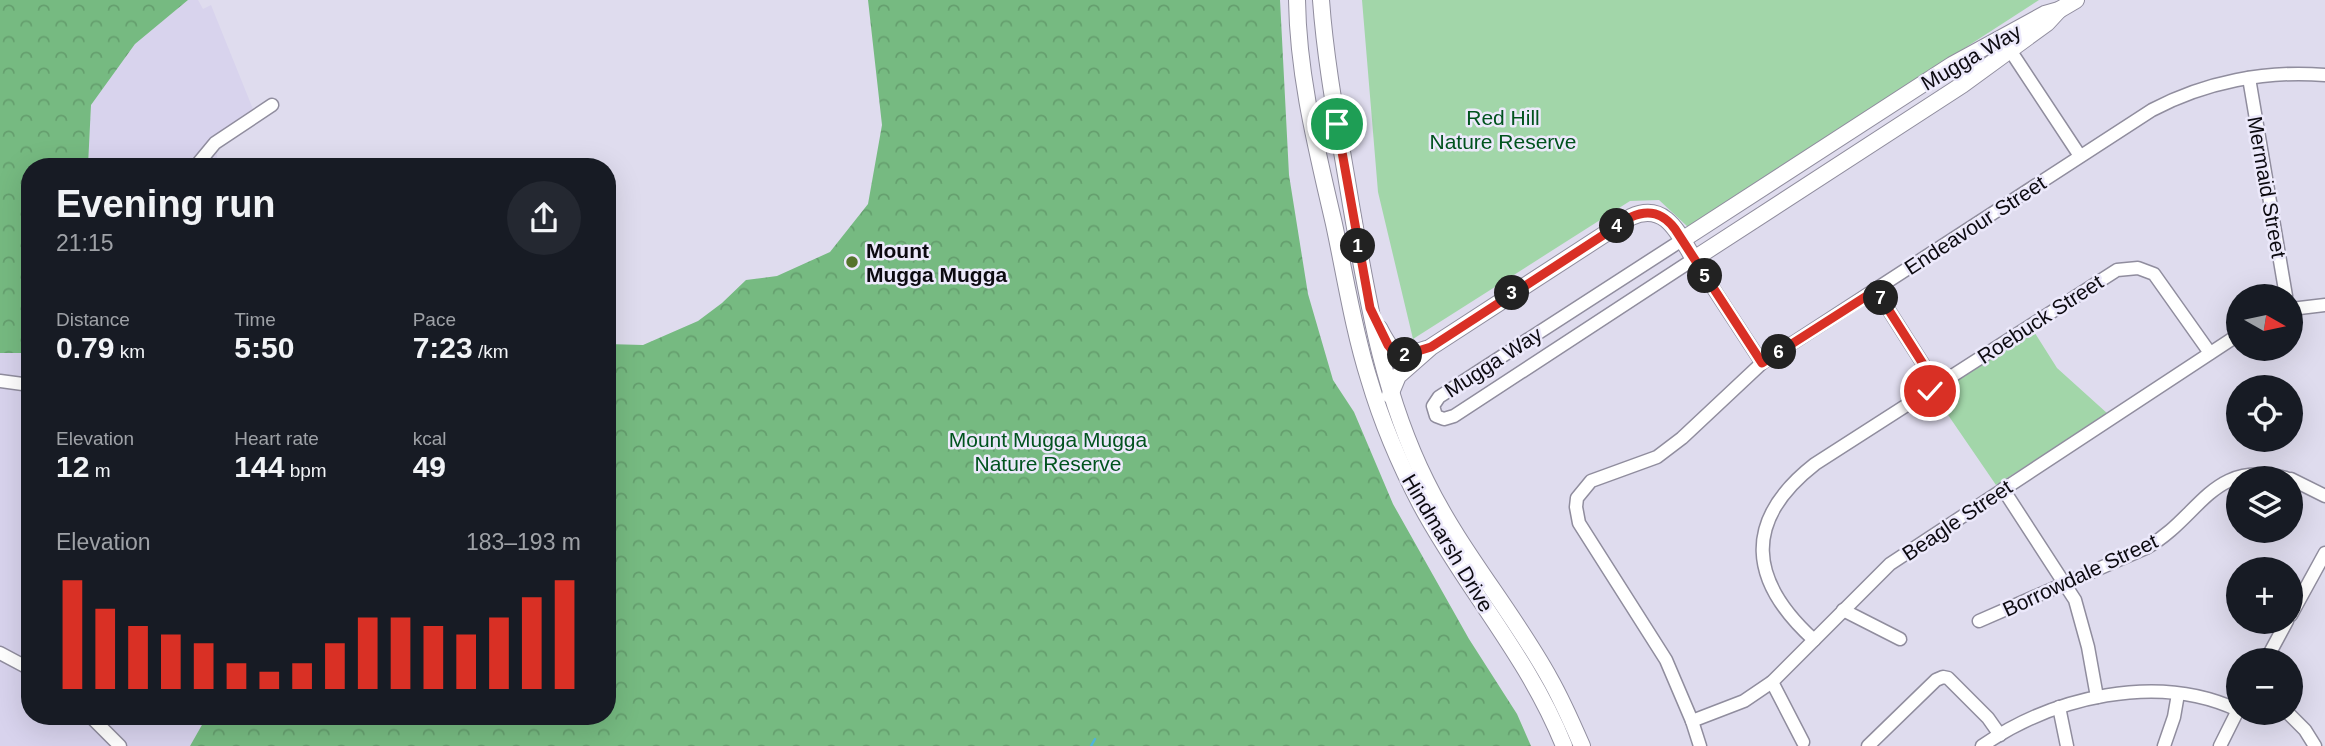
<!DOCTYPE html>
<meta charset="utf-8">
<style>
body{margin:0;font-family:Arial,sans-serif;background:#242831;color:#f1f3f6;height:100vh;display:flex;flex-direction:column;font-size:26px;white-space:nowrap}
*{box-sizing:border-box;margin:0}
p{font-size:23px;color:#9ea1a6}
.icon{flex:none;width:38px;height:38px;fill:none;stroke:currentColor;stroke-width:2;stroke-linecap:round;stroke-linejoin:round}
.map{position:relative;flex:1;overflow:hidden}
.sheet{position:absolute;left:21px;top:158px;width:595px;height:567px;display:flex;flex-direction:column;background:#171b24;border-radius:28px;box-shadow:0 7px 28px #0002}
.sheet>*{flex:none}
.needle{width:46px;rotate:99deg}
.tools{position:absolute;left:2226px;top:284px;display:grid;gap:14px}
.tools a{display:grid;place-items:center;width:77px;height:77px;border-radius:50%;background:#171b24;box-shadow:0 7px 28px #0002;font-size:35px}
.pin{position:absolute;display:grid;place-items:center;width:60px;height:60px;color:#fff;margin:-30px;border:4px solid #fff;border-radius:50%;box-shadow:0 2px 7px #0007}
.km{position:absolute;width:35px;height:35px;margin:-18px;border-radius:50%;background:#222;color:#fff;font-size:19px;line-height:35px;text-align:center}
.round{display:grid;place-items:center;flex:none;width:74px;height:74px;border-radius:37px;background:#242831}
.head{display:flex;align-items:center;justify-content:space-between;height:119px;padding:0 35px}
h1{font-size:38px;font-weight:700;line-height:52px}
.figures{display:grid;grid-template-columns:repeat(3,1fr);gap:10px;height:119px;padding:7px 35px}
.figures div{display:grid;align-content:center}
.figures b{font-size:30px;font-weight:700}
.figures small{font-size:19px;font-weight:400}
.figures p{font-size:19px}
.chart{height:196px;padding:14px 35px}
.chart p{display:flex;justify-content:space-between}
.chart svg{width:100%;height:126px;margin-top:7px;stroke:#d93025;stroke-width:6}
.map>svg:first-child{display:block}
.built{fill:#d8d3ed}
.forest{fill:url(#forest-crowns)}
.park{fill:#a2d6a9}
.lines{fill:none;stroke-linecap:round;stroke-linejoin:round}
.stream{stroke:#4fb4d9;stroke-width:2.5}
.minor-casing{stroke:#908d9e;stroke-width:15}
.major-casing{stroke:#908d9e;stroke-width:18}
.minor{stroke:#fff;stroke-width:12}
.major{stroke:#fff;stroke-width:16}
.route-casing{stroke:#fff;stroke-width:14}
.route{stroke:#d93025;stroke-width:9}
.poi-dot{fill:#55742b;stroke:#ece9fb;stroke-width:2.5}
.labels{text-anchor:middle;dominant-baseline:central;stroke-width:5;stroke-linejoin:round;paint-order:stroke}
.street-label{font-size:21px;fill:#0c0a10;stroke:#ece9fb}
.park-label{font-size:21px;fill:#01531e;stroke:#ece9fb}
.poi-label{font-size:21px;font-weight:bold;fill:#0c0a10;stroke:#ece9fb;text-anchor:start}
</style>
<div class="map">
<svg width="2325" height="746" viewBox="0 0 2325 746">
<defs>
<pattern id="forest-crowns" width="20" height="18" patternUnits="userSpaceOnUse" patternTransform="scale(1.75)"><rect width="20" height="18" fill="#76ba81"/><path d="M2 6a3 3 0 1 1 6 0M12 15a3 3 0 1 1 6 0" fill="none" stroke="#659f6e"/></pattern>
</defs>
<rect width="100%" height="100%" fill="#dfdcee"/>
<g class="built">
<path d="M188,0H198L203,9L211,5L257,119L218,143L216,166H88L91,105L135,44Z"/>
<path d="M0,353H30V716H207L190,746H0Z"/>
</g>
<g class="forest">
<path d="M0,0H188L135,44L91,105L88,166H30V353H0Z"/>
<path d="M868,0H1280L1289,175L1308,294L1333,380L1354,412L1393,504L1469,639L1517,714L1531,746H190L207,716H607V344L643,345L698,321L722,303L746,280L777,276L830,252L868,204L882,125Z"/>
</g>
<g class="park">
<path d="M1362,0H2039L1688,227L1659,200L1630,201L1413,339L1378,192Z"/>
<path d="M2033,330L2057,368L2108,414L1996,485L1933,393Z"/>
</g>
<g class="lines">
<path class="stream" d="M1091,746L1095,739"/>
<defs>
<g id="minor">
<path d="M2006,44L2080,156"/>
<path d="M2249,78L2286,296"/>
<path d="M196,166L215,143L272,105"/>
<path d="M1682,240L1439,397L1433,406L1436,416L1444,419L1454,416L1694,259L1762,363"/>
<path d="M1876,290L1937,386"/>
<path d="M2291,309L2325,305"/>
<path d="M0,381L30,385"/>
<path d="M2291,479L2325,496"/>
<path d="M2003,489L2075,600L2088,647L2097,697"/>
<path d="M1843,610L1900,639"/>
<path d="M2291,615L2325,553"/>
<path d="M1979,621L2146,548C2201,517 2211,459 2286,478"/>
<path d="M1814,640C1749,581 1742,521 1815,464L2117,270L2138,268L2154,274L2210,353"/>
<path d="M0,653L30,669"/>
<path d="M2266,660L2287,621"/>
<path d="M1772,682L1803,742"/>
<path d="M2059,707L2067,746"/>
<path d="M2287,712L2305,730L2315,746"/>
<path d="M90,716L120,746"/>
<path d="M1692,721L1744,701L1772,682L1890,564L2238,335"/>
<path d="M1700,746L1692,721L1666,660L1579,523L1576,507L1577,498L1591,481L1657,457L1682,438L1762,363L2152,110C2205,82 2266,70 2325,75"/>
<path d="M1868,746L1936,680L1943,677L1948,678L1988,718L2000,735"/>
<path d="M1982,746C2053,697 2157,672 2238,710"/>
<path d="M2164,746L2174,717L2178,694"/>
<path d="M2220,746L2238,710"/>
</g>
<g id="major">
<path d="M1297,0C1298,76 1317,150 1334,224C1345,275 1353,328 1369,379C1382,423 1400,465 1421,505C1466,589 1528,656 1564,746"/>
<path d="M1321,0C1326,69 1340,137 1351,205C1368,301 1382,392 1426,481C1460,551 1512,610 1550,679C1562,700 1572,723 1582,746"/>
<path d="M1682,240L1952,65L2045,14L2059,10L2076,0"/>
<path d="M1379,328C1393,355 1396,359 1426,349"/>
<path d="M1390,395L1398,376L1431,347L1631,217C1666,201 1679,235 1694,259L1962,85L2047,23L2059,10"/>
</g>
</defs>
<use href="#minor" class="minor-casing"/>
<use href="#major" class="major-casing"/>
<use href="#minor" class="minor"/>
<use href="#major" class="major"/>
</g>
<g class="lines">
<defs>
<path id="route" d="M1337,124L1370,308L1388,345L1394,352L1405,355L1431,347L1631,217C1649,209 1663,213 1675,229L1762,363L1876,290L1937,386L1930,391"/>
</defs>
<use href="#route" class="route-casing"/>
<use href="#route" class="route"/>
</g>
<circle class="poi-dot" cx="852" cy="262" r="7"/>
<g class="labels">
<g class="street-label">
<text transform="translate(1971 57) rotate(-30)">Mugga Way</text>
<text transform="translate(2267 187) rotate(80)">Mermaid Street</text>
<text transform="translate(1975 225) rotate(-33)">Endeavour Street</text>
<text transform="translate(2040 319) rotate(-33)">Roebuck Street</text>
<text transform="translate(1493 362) rotate(-33)">Mugga Way</text>
<text transform="translate(1957 520) rotate(-34)">Beagle Street</text>
<text transform="translate(1448 543) rotate(59)">Hindmarsh Drive</text>
<text transform="translate(2080 575) rotate(-25)">Borrowdale Street</text>
</g>
<g class="park-label">
<text x="1503" y="117">Red Hill<tspan x="1503" dy="24">Nature Reserve</tspan></text>
<text x="1048" y="439">Mount Mugga Mugga<tspan x="1048" dy="24">Nature Reserve</tspan></text>
</g>
<g class="poi-label">
<text x="866" y="250">Mount<tspan x="866" dy="24">Mugga Mugga</tspan></text>
</g>
</g>
</svg>
<div class="tools">
<a><svg class="needle" viewBox="-14 -14 28 28"><path d="M0-13l5 13h-10z" fill="#e53935"/><path d="M0 13l5-13h-10z" fill="#9ea1a6"/></svg></a>
<a><svg class="icon" aria-label="locate" viewBox="0 0 24 24"><circle cx="12" cy="12" r="6"/><path d="M12 2v4M12 18v4M2 12h4M18 12h4"/></svg></a>
<a><svg class="icon" aria-label="layers" viewBox="0 0 24 24"><path d="M12 4l9 5-9 5-9-5zM3 14l9 5 9-5"/></svg></a>
<a>+</a>
<a>−</a>
</div>
<div class="pin" style="left:1337px;top:124px;background:#1e9e55"><svg class="icon" aria-label="arrive" viewBox="0 0 24 24"><path d="M6 21V4h12l-3 4 3 4H6"/></svg></div>
<div class="pin" style="left:1930px;top:391px;background:#d93025"><svg class="icon" aria-label="check" viewBox="0 0 24 24"><path d="M5 12l5 5 9-10"/></svg></div>
<b class="km" style="left:1358px;top:246px">1</b>
<b class="km" style="left:1405px;top:355px">2</b>
<b class="km" style="left:1512px;top:293px">3</b>
<b class="km" style="left:1617px;top:226px">4</b>
<b class="km" style="left:1705px;top:276px">5</b>
<b class="km" style="left:1779px;top:352px">6</b>
<b class="km" style="left:1881px;top:298px">7</b>
<section class="sheet">
<div class="head"><div><h1>Evening run</h1><p>21:15</p></div><a class="round"><svg class="icon" aria-label="share" viewBox="0 0 24 24"><path d="M12 15V3M7 8l5-5 5 5M5 13v7h14v-7"/></svg></a></div>
<div class="figures">
<div><p>Distance</p><b>0.79<small> km</small></b></div>
<div><p>Time</p><b>5:50</b></div>
<div><p>Pace</p><b>7:23<small> /km</small></b></div>
</div>
<div class="figures">
<div><p>Elevation</p><b>12<small> m</small></b></div>
<div><p>Heart rate</p><b>144<small> bpm</small></b></div>
<div><p>kcal</p><b>49</b></div>
</div>
<div class="chart"><p><span>Elevation</span>183–193 m</p>
<svg viewBox="0 0 160 44" preserveAspectRatio="none"><path d="M5 44V6M15 44V16M25 44V22M35 44V25M45 44V28M55 44V35M65 44V38M75 44V35M85 44V28M95 44V19M105 44V19M115 44V22M125 44V25M135 44V19M145 44V12M155 44V6"/></svg>
</div>
</section>
</div>
